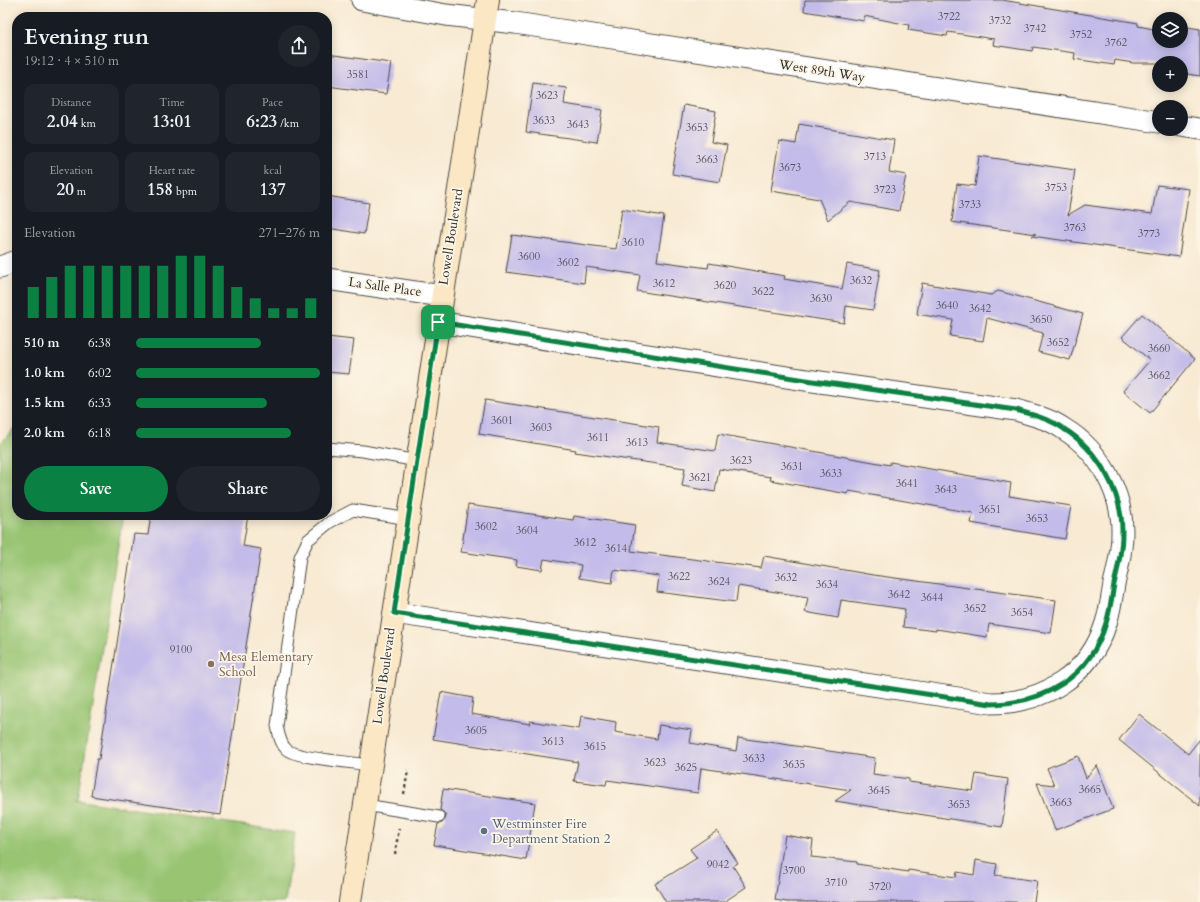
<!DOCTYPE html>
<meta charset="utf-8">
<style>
body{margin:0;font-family:Cardo,serif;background:#20242c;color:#f1f3f6;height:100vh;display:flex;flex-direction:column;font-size:15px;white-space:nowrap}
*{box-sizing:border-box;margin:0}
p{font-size:13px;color:#9ea1a6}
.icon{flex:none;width:22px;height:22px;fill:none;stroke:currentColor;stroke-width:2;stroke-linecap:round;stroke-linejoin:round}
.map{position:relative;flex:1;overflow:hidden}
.sheet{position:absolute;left:12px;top:12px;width:320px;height:508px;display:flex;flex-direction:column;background:#171b24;border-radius:16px;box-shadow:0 2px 10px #0003}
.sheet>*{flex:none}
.controls{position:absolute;left:1152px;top:12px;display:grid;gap:8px}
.controls a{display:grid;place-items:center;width:36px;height:36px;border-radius:50%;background:#171b24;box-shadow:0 2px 10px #0003;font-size:20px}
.pin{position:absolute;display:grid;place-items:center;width:34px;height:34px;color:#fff;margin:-17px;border-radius:8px;box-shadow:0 2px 6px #0006}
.round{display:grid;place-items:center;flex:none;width:42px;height:42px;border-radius:21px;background:#20242c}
.head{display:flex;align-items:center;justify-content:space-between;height:68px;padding:0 12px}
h1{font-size:22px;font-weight:600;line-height:30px}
.stats{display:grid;grid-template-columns:repeat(3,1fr);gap:6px;height:68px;padding:4px 12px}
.stats div{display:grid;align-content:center;border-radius:10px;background:#20242c;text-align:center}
.stats b{font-size:17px;font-weight:600}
.stats small{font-size:11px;font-weight:400}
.stats p{font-size:11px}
.chart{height:112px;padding:8px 12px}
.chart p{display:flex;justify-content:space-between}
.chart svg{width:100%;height:72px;margin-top:4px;stroke:#0b8043;stroke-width:6}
.action{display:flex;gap:8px;margin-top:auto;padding:8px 12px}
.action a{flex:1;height:46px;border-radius:24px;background:#0b8043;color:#fff;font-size:16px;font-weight:600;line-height:46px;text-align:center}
.action a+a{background:#20242c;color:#f1f3f6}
ul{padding:0 12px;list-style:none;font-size:13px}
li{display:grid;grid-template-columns:64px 48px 1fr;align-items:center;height:30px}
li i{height:10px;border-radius:5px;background:#0b8043}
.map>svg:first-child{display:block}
.green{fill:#99c573;stroke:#62784f}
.building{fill:#c3bbe9}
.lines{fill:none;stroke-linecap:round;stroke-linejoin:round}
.lane-casing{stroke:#4a4844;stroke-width:13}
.street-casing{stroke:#4a4844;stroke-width:23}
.secondary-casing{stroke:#4a4844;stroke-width:24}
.path{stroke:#4a4844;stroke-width:2.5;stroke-dasharray:3 3;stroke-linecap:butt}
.lane{stroke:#fff;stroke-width:11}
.street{stroke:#fff;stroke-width:21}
.secondary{stroke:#fbe7c3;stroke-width:22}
.route-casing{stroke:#fff;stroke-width:8}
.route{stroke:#0b8043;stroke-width:5}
.education-dot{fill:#8d6e63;stroke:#fcf5e5;stroke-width:1.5}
.service-dot{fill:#5c6f8a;stroke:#fcf5e5;stroke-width:1.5}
.labels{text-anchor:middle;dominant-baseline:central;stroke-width:3.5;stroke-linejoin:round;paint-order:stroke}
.number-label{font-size:11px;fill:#514f5a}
.street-label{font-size:13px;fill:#2b2b2b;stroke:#fcf5e5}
.education-label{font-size:13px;fill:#785e54;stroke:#fcf5e5;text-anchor:start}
.service-label{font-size:13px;fill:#4e5e75;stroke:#fcf5e5;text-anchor:start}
</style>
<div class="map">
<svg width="1200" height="902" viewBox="0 0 1200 902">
<rect width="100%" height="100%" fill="#fcf5e5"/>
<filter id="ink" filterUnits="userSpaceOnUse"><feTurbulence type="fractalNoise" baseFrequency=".025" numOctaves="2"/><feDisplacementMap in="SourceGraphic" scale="8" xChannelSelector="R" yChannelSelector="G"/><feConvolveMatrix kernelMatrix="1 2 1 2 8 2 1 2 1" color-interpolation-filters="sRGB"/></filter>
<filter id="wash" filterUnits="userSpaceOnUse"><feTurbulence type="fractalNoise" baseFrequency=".012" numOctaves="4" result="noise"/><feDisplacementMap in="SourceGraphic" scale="16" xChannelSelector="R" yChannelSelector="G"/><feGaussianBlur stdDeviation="0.9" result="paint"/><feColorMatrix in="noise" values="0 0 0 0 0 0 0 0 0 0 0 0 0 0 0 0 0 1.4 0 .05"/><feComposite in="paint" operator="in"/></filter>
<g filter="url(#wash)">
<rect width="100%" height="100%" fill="#f8ead3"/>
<path class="green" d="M17,425V515H123L78,800H75L295,833L285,902H0V444Z"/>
<g id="blocks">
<g class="building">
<path d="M805,0H1002L1138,23V26L1159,30V41H1181V26L1200,29V76L1181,73V63H1133L1115,60L1114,65L1074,59L1075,53L1033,47L1032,51L993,45L994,39L948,32L947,36L908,30L909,25L864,16V21L804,11Z"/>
<path d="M327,54L391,63L386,94L327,86Z"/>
<path d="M533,83L566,88L564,104L602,110L597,142L526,132Z"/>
<path d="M684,105L716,111L711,142L727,145L720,182L672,174Z"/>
<path d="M799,124L894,140L889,172L906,175L899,211L850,202L828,220L819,199L771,191L779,141L796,144Z"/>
<path d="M979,156L1075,170L1068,215L1085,205L1152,214L1157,185L1189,189L1179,257L1032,236L1036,234L952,222L957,184L975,186Z"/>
<path d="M327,196L369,203L364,234L327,228Z"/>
<path d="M622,209L664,216L657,261L708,268L709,263L785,276L784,279L842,289L847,264L880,270L873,310L846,306L844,323L637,291L640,275L586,267L584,283L506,272L512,235L616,249Z"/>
<path d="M922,283L991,295L998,291L1083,314L1070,360L1038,352L1043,333L987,318L983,341L950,336L953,320L917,314Z"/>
<path d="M1142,314L1195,359L1150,413L1123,391L1150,360L1122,337Z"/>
<path d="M327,337L354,340L349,374L327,372Z"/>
<path d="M485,400L659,427L657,442L715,451L718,434L890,465V462L1011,483L1009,496L1071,506L1065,539L971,523L973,513L849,491L848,494L770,480L771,477L719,469L715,492L682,486L685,468L575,452L576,450L479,434Z"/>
<path d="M468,505L573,520L574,516L635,525L631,551L761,568L764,556L873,575L1056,600L1051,633L989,624L987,637L936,629V631L903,627L905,609L841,600L838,618L805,612L808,597L738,586L736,602L657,592L659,576L614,570L612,583L579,578L581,565L544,559L542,570L516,566L517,560L461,552Z"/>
<path d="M151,515H248L243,546L261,549L220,815L91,796L97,759H99L134,534L148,535Z"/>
<path d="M441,692L473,698L471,714L530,724V721L579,729L581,716L616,722L615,732L657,739L659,725L692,730L690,743L736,751L738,738L776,743L875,758L873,774L909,779V782L973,791L976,774L1008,779L1002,827L835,801L851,790L701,768L698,793L607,780L606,785L574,781L578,762L433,739Z"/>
<path d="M1139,714L1188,754L1200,739V806L1119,740Z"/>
<path d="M1078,756L1086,778L1097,765L1113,809L1055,830L1037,783L1054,785L1047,768Z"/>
<path d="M443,789L535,803L526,860L434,845L438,824L442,823L446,818L445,814L440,810Z"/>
<path d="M717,831L738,863L733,866L746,887L724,902H666L655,884L697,858L690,849Z"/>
<path d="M785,835L813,840L811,857L857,862V864L908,872V870L956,877L957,872L974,875L976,860L997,864L995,875L1037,881L1034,902H787L775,900Z"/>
</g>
</g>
</g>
<g filter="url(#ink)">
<use href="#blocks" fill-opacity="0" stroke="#4a4844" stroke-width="1"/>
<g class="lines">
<defs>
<g id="lane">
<path d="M327,448L363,451L417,461"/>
<path d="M371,765C356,763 294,758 286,749C280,743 279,734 277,726L300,557L308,540L330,522L353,510L409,519"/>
<path d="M365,805L439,817"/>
</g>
<g id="street">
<path d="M362,0L446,15L515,23L1159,122"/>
<path d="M1181,126L1200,129"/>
<path d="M0,267L17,261"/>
<path d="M327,279L442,296"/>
<path d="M394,613L991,703C1044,703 1090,675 1106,623C1110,611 1112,597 1114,584C1118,568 1122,550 1122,533C1123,493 1099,450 1064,429C1050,419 1033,415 1016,410L806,380L438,322"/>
</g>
<path id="secondary" d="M350,902L488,0"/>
</defs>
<use href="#lane" class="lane-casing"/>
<use href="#street" class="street-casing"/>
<use href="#secondary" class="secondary-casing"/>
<g class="path">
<path d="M404,794L408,770"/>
<path d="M395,854L399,828"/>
</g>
<use href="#lane" class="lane"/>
<use href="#street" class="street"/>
<use href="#secondary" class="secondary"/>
</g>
</g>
<g class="lines" filter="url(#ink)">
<defs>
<path id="route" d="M438,322L806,380L1016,410C1033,415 1050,419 1064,429C1098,450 1123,493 1122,533C1122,550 1118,568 1114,584C1112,597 1110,611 1106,623C1090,677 1045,703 991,704L394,613Z"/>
</defs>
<use href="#route" class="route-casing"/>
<use href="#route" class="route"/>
</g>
<circle class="education-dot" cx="211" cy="664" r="4"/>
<circle class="service-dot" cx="484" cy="831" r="4"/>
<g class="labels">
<g class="number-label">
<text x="949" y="16">3722</text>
<text x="1000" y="20">3732</text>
<text x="1035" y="28">3742</text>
<text x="1081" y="34">3752</text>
<text x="1116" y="42">3762</text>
<text x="358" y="74">3581</text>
<text x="547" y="95">3623</text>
<text x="544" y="120">3633</text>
<text x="578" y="124">3643</text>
<text x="697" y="127">3653</text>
<text x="875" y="156">3713</text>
<text x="707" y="159">3663</text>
<text x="790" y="167">3673</text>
<text x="1056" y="187">3753</text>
<text x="885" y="189">3723</text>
<text x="970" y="204">3733</text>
<text x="1075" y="227">3763</text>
<text x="1149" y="233">3773</text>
<text x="633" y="242">3610</text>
<text x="529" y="256">3600</text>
<text x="568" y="262">3602</text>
<text x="861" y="280">3632</text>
<text x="664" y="283">3612</text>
<text x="725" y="285">3620</text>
<text x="763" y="291">3622</text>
<text x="821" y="298">3630</text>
<text x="947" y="305">3640</text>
<text x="980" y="308">3642</text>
<text x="1041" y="319">3650</text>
<text x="1058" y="342">3652</text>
<text x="1159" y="348">3660</text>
<text x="1159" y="375">3662</text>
<text x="502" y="420">3601</text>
<text x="541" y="427">3603</text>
<text x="598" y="437">3611</text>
<text x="637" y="442">3613</text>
<text x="741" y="460">3623</text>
<text x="792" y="466">3631</text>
<text x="831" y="473">3633</text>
<text x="700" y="477">3621</text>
<text x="907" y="483">3641</text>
<text x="946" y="489">3643</text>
<text x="990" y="509">3651</text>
<text x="1037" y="518">3653</text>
<text x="486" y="526">3602</text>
<text x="527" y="530">3604</text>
<text x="585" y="542">3612</text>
<text x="616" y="548">3614</text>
<text x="679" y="576">3622</text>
<text x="786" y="577">3632</text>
<text x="719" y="581">3624</text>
<text x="827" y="584">3634</text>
<text x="899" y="594">3642</text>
<text x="932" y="597">3644</text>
<text x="975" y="608">3652</text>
<text x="1022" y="612">3654</text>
<text x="181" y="649">9100</text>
<text x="476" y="730">3605</text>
<text x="553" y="741">3613</text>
<text x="595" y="746">3615</text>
<text x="754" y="758">3633</text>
<text x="655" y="762">3623</text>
<text x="794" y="764">3635</text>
<text x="686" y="767">3625</text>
<text x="1090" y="789">3665</text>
<text x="879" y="790">3645</text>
<text x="1061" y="802">3663</text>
<text x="959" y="804">3653</text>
<text x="718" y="864">9042</text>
<text x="794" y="870">3700</text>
<text x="836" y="882">3710</text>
<text x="880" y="886">3720</text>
</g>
<g class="street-label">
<text transform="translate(822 71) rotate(9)">West 89th Way</text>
<text transform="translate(451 237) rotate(-81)">Lowell Boulevard</text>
<text transform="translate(385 287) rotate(8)">La Salle Place</text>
<text transform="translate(384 676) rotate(-82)">Lowell Boulevard</text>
</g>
<g class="education-label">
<text x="219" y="657">Mesa Elementary<tspan x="219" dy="15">School</tspan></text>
</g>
<g class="service-label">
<text x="492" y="824">Westminster Fire<tspan x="492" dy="15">Department Station 2</tspan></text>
</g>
</g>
</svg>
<div class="controls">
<a><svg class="icon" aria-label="layers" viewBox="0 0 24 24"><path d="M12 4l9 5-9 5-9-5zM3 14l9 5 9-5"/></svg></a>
<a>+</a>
<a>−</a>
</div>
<div class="pin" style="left:438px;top:322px;background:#1e9e55"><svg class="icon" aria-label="arrive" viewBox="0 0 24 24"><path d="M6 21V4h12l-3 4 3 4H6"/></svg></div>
<section class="sheet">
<div class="head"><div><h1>Evening run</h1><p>19:12 · 4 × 510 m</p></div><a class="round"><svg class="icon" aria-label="share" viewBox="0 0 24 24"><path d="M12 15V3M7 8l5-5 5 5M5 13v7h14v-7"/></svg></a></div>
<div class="stats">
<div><p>Distance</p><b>2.04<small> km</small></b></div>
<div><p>Time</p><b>13:01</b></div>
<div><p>Pace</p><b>6:23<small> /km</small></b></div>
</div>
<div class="stats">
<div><p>Elevation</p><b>20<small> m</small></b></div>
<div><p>Heart rate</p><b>158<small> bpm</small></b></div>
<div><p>kcal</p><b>137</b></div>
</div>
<div class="chart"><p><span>Elevation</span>271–276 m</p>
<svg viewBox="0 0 160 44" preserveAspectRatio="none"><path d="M5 44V25M15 44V19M25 44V12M35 44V12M45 44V12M55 44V12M65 44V12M75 44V12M85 44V6M95 44V6M105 44V12M115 44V25M125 44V32M135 44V38M145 44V38M155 44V32"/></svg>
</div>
<ul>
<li><b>510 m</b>6:38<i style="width:68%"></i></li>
<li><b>1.0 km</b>6:02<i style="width:100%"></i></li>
<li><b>1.5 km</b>6:33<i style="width:71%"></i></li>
<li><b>2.0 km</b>6:18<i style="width:84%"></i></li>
</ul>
<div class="action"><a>Save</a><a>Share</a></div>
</section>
</div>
